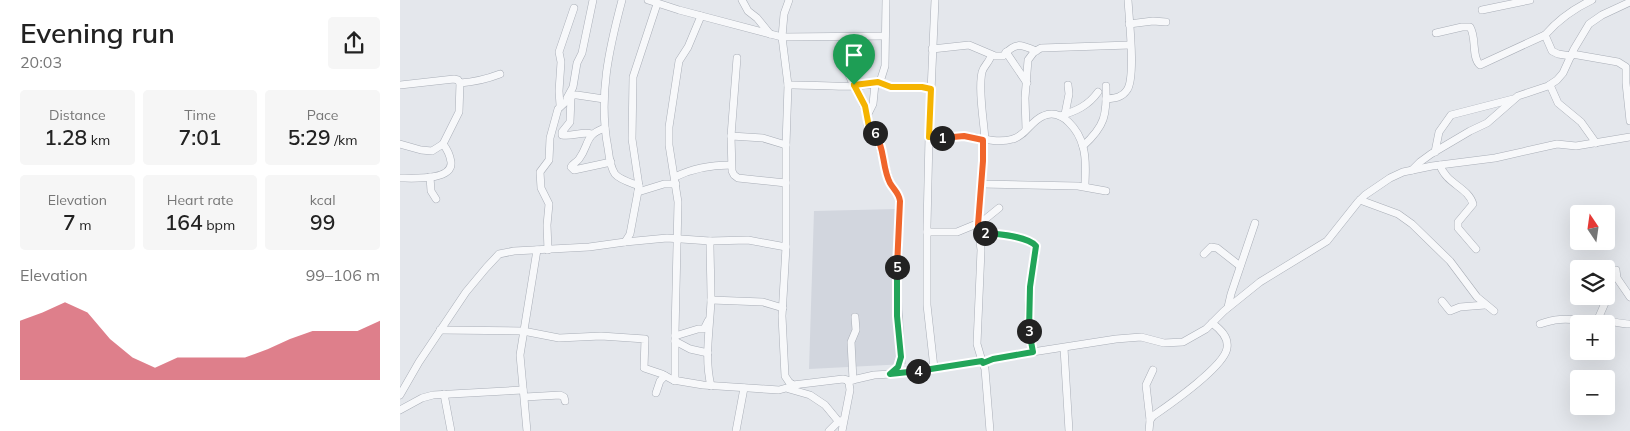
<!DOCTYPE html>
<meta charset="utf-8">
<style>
body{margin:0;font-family:Mulish,sans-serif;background:#f6f6f6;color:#222;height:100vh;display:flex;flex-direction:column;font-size:19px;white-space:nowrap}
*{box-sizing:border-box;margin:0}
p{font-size:16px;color:#767676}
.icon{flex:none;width:28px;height:28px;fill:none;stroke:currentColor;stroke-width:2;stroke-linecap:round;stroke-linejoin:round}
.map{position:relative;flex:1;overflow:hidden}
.sheet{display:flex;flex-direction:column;background:#fff;width:400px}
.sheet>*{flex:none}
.needle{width:32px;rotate:347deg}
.controls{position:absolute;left:1170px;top:205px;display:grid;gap:10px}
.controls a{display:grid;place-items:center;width:45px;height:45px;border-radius:5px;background:#fff;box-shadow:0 5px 20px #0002;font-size:25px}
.pin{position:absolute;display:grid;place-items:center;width:42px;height:42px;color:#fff;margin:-51px -21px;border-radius:50% 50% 50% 0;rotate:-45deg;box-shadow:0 0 5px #0007}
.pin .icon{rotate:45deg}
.km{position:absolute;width:25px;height:25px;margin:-12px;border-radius:50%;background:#222;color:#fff;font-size:14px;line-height:25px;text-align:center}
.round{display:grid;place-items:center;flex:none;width:52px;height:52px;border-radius:5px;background:#f6f6f6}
.headline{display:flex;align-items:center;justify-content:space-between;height:85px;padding:0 20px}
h1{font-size:28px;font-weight:600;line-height:38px}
.figures{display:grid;grid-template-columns:repeat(3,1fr);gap:8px;height:85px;padding:5px 20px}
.figures div{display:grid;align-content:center;border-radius:5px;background:#f6f6f6;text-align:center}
.figures b{font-size:21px;font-weight:600}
.figures small{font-size:14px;font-weight:400}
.figures p{font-size:14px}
.chart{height:140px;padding:10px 20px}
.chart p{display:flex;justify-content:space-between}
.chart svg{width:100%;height:90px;margin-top:5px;fill:#d1495b;opacity:.7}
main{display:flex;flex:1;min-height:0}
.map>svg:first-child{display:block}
.built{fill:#d2d6de}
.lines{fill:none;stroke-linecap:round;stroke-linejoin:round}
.minor-casing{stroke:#a9aeb7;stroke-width:8}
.minor{stroke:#f7f8fa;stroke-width:7}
.split-1-casing{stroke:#fff;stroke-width:10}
.split-2-casing{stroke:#fff;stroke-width:10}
.split-3-casing{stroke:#fff;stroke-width:10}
.split-4-casing{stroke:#fff;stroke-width:10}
.split-5-casing{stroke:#fff;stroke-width:10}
.split-6-casing{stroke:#fff;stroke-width:10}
.split-7-casing{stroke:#fff;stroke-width:10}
.split-1{stroke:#f5b400;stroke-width:6}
.split-2{stroke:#f0652b;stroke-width:6}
.split-3{stroke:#22a559;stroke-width:6}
.split-4{stroke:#22a559;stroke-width:6}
.split-5{stroke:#22a559;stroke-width:6}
.split-6{stroke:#f0652b;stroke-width:6}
.split-7{stroke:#f5b400;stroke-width:6}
</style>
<main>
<section class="sheet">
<div class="headline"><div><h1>Evening run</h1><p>20:03</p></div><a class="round"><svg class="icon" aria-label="share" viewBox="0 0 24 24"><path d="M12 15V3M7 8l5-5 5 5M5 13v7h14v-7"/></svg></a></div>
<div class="figures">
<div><p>Distance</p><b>1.28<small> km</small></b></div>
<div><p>Time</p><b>7:01</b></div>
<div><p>Pace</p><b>5:29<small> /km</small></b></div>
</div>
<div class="figures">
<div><p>Elevation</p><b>7<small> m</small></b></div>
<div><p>Heart rate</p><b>164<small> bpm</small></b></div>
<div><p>kcal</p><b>99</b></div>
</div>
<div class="chart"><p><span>Elevation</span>99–106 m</p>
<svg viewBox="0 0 160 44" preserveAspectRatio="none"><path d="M0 44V15L10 11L20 6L30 11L40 24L50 33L60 38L70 33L80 33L90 33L100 33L110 29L120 24L130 20L140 20L150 20L160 15V44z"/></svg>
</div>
</section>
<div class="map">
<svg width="1230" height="431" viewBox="0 0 1230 431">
<rect width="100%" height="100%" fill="#e4e7ec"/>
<path class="built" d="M496,209L506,364L409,369L414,211Z"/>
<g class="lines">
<defs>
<g id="minor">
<path d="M222,0C209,49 198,97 208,148C209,156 210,167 215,174C220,180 232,183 239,186"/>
<path d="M248,0L279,10L382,37L485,36"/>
<path d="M342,0L348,11L357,18L370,34"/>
<path d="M389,0L384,14L382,37L388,85L386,145V247L382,316L385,376L389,382L393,385L443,379L447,380L449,383L450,390L442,431"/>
<path d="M1082,10L1130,0"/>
<path d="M729,24L753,21L766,22"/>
<path d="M1036,33L1062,27H1070C1077,38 1071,57 1080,65L1145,35L1152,51L1158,54L1171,56"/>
<path d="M1145,35C1158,20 1175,8 1192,0"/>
<path d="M532,49L569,45L595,56H603C615,42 620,44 636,51"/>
<path d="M606,52L627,83"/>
<path d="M1172,54L1218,62L1226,67V83L1230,121"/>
<path d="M337,58L331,136L332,171L334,175L338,178L386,183"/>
<path d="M444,62C449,81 463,97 467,116"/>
<path d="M478,82C494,92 514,83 531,89"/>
<path d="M475,84L473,104L467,116V124L477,137L490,183L499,196L500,201L497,294L501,357L498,367L490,374"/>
<path d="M0,85L54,79L58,80L60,83C74,82 87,79 100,74"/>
<path d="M388,85C413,84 457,90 480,82L485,66L486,0"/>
<path d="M1150,85L1158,103L1181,122L1196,143"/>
<path d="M167,98L173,87L177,63L182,53L193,0"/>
<path d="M706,99C714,98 722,98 727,90C736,78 729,18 728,0"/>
<path d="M160,105L159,91L161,62L159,52L174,8"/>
<path d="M665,114L669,94L668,85"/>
<path d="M660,116C676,111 688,106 698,92"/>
<path d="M205,128C184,135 190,144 179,159C176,163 173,163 171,167L174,170L211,162"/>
<path d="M626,129L625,98L628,60L634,52L641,48L730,45"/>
<path d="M192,134C182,131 172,137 162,135V132L170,122L171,97L173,95H177L204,99"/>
<path d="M331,136L363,138L386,145"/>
<path d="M529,137C540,138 552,136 563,136C581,137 595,144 613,139C625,136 631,121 643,116C662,107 679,131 683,147C687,160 685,174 685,186"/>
<path d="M585,140C584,122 578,90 582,72C584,65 590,62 591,55"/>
<path d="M0,144L21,150L32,151L43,144L59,112L60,83"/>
<path d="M683,146C705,126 707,115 706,86"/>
<path d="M1035,152L1039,132L1051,115L1113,99"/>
<path d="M1040,165C1046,184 1068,187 1073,204L1058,222V228L1076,249"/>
<path d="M1012,170L1020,162L1031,154L1070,131L1087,123L1118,96L1148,86L1157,80L1163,73L1174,49L1189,24L1202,15L1230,2"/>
<path d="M30,177L31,191L36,199"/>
<path d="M275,177C293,168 311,165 331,165"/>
<path d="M0,178C13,178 53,181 51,162C50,155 47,149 43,144"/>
<path d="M581,184L678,186L706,191"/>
<path d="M238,192L264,184H276"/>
<path d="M960,200L998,214L1012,224L1050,261L1077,297L1094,311"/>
<path d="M578,225L599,208"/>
<path d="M527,232H557L579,223"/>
<path d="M579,232C594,234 626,235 636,246C637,255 633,264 632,273C628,299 626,327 633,352"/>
<path d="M310,241C310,260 311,280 311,300C310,328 304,358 311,386"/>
<path d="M225,242L267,238L310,241L348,240L386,247"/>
<path d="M148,250L147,225L149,204L141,188L140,172L149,160L150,138L158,109L171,97"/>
<path d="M804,254L811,247L817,248L840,266"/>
<path d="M1216,270L1217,278L1230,297"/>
<path d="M311,300L363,302L383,308"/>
<path d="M1042,301L1050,311L1060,307L1085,305"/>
<path d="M828,307L831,294L855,223"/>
<path d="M1198,319L1205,303"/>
<path d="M1140,324C1157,318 1165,319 1183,320C1189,321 1196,319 1203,320C1212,321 1220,324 1230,324"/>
<path d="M40,330L123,331L159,338L201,336L245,339L244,368L262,374L273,380L303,385L379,390L397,385"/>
<path d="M275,336L298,329H304L308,321"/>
<path d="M275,341L290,349L308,353"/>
<path d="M664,348L669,431"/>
<path d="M582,361L577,344L581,250L578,225L583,161V140"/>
<path d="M583,363L593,359L626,353L716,339L741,337L764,343L783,342L806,329L824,311L860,282L927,241L958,202L965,195L990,178L1003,172L1032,166L1095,158L1157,144L1176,146L1230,137"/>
<path d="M534,368L527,305V226L529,137L535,0"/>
<path d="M453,380L451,342L456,330L455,317"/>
<path d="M275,381V333L278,202L269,145V127L279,61L288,47L301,16"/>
<path d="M448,381L474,375L492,374L582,361L585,369L590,431"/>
<path d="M389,389L410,395L425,405L439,422"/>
<path d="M256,393L260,381L265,376"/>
<path d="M44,394L51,431"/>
<path d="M0,395L19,362L66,292L86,268L99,254L114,251L189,247L225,242L230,234L239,186L232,139L233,77L257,4"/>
<path d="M125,397L160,395L164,397L165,401"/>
<path d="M0,410L22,398L33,395L123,390"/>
<path d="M750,420L746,385L753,370"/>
<path d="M127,431L120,355L137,250"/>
<path d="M336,431L344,388"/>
<path d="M429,431L437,423L443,420"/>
<path d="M749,431L750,420L753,416C769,405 825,366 827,348C829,337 820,329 812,323"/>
</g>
</defs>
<use href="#minor" class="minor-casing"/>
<use href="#minor" class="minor"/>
</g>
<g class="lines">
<defs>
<path id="split-1" d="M454,85L478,82L491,87H522L531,89L529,137L542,138"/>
<path id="split-2" d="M542,138L564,136L583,140V161L578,225L579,232L585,233"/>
<path id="split-3" d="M585,233C598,234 627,236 636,246L630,287L629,331"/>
<path id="split-4" d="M518,371L582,361L583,363L593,359L633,352L629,331"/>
<path id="split-5" d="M497,267V316L501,357L498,367L490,374L518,371"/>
<path id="split-6" d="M475,133C485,148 482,168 490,183C494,190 499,193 500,201L497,267"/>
<path id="split-7" d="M454,85L465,106L469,127L475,133"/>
</defs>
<use href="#split-1" class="split-1-casing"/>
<use href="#split-2" class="split-2-casing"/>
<use href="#split-3" class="split-3-casing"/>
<use href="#split-4" class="split-4-casing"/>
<use href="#split-5" class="split-5-casing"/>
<use href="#split-6" class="split-6-casing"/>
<use href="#split-7" class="split-7-casing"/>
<use href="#split-1" class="split-1"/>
<use href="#split-2" class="split-2"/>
<use href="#split-3" class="split-3"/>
<use href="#split-4" class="split-4"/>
<use href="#split-5" class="split-5"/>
<use href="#split-6" class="split-6"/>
<use href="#split-7" class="split-7"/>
</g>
</svg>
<div class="controls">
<a><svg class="needle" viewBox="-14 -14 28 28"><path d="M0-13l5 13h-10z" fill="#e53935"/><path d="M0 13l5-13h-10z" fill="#767676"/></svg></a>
<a><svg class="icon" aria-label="layers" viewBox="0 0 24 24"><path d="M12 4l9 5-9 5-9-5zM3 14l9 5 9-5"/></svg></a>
<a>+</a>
<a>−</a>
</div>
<div class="pin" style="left:454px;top:85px;background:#1e9e55"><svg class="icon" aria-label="arrive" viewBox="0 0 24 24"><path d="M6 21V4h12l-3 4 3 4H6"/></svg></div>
<b class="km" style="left:542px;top:138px">1</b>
<b class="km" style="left:585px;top:233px">2</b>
<b class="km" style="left:629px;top:331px">3</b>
<b class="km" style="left:518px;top:371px">4</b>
<b class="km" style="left:497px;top:267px">5</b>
<b class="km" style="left:475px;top:133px">6</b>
</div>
</main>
